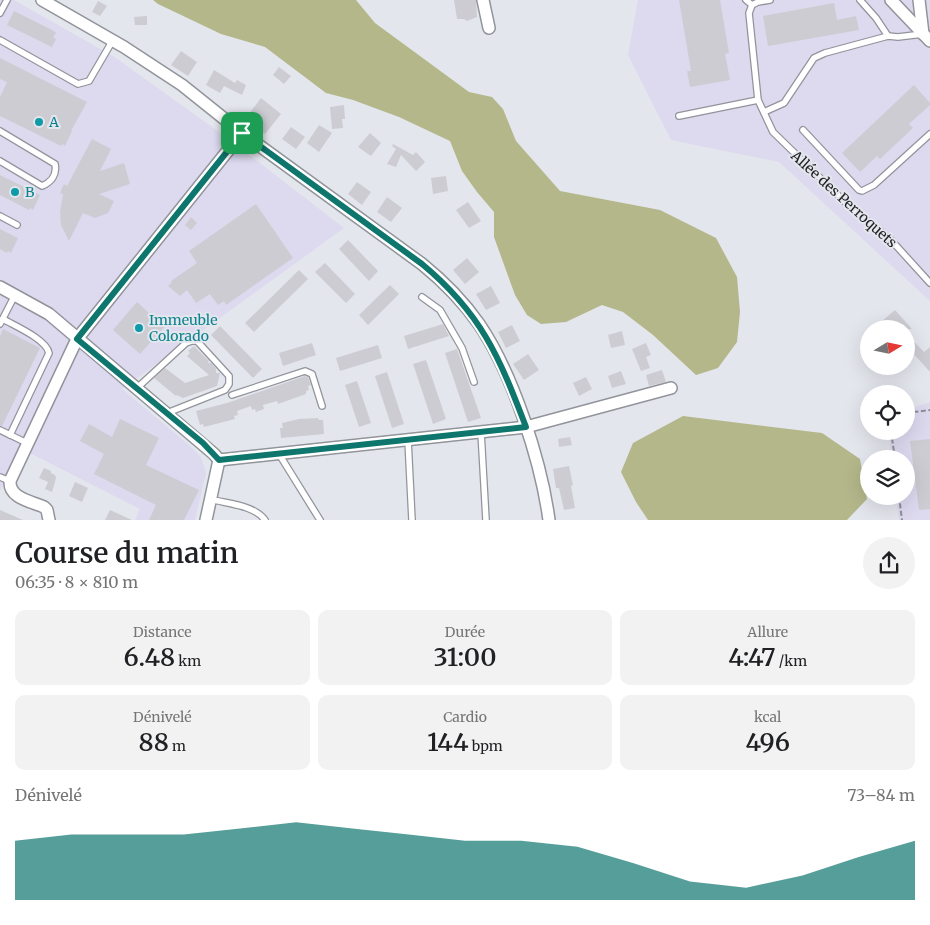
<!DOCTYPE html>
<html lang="fr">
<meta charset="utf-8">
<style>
body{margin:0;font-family:Merriweather,serif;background:#f2f2f2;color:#202124;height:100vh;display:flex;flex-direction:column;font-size:19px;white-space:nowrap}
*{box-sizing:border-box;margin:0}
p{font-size:16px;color:#757577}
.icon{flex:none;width:28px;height:28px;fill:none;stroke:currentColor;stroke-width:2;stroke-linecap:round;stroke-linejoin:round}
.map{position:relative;height:520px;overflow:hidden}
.drawer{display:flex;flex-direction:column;background:#fff;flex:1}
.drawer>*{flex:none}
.needle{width:32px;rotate:80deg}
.buttons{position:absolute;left:860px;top:320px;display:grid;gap:10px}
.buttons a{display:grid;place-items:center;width:55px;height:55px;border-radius:50%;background:#fff;box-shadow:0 5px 20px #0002;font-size:25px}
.pin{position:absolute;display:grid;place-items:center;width:42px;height:42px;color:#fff;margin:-21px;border-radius:10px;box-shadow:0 2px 8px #0006}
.round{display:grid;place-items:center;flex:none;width:52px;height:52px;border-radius:26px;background:#f2f2f2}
.head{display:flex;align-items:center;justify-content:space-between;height:85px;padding:0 15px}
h1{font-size:28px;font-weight:600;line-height:38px}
.stats{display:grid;grid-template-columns:repeat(3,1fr);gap:8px;height:85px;padding:5px 15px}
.stats div{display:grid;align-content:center;border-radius:10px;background:#f2f2f2;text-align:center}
.stats b{font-size:25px;font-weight:600}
.stats small{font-size:14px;font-weight:400}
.stats p{font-size:14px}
.chart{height:140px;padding:10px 15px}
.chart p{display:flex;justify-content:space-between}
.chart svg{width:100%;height:90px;margin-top:5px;fill:#0f766e;opacity:.7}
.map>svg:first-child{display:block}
.commercial{fill:#ddd9ef}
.green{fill:#b4b78a}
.building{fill:#ceccd3}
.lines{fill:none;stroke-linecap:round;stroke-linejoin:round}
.lane-casing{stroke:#92949b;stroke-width:8}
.street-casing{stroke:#92949b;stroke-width:14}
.path{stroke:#8f9095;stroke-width:2;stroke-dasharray:5 2.5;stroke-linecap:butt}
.lane{stroke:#fff;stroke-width:5.5}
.street{stroke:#fff;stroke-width:11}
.route-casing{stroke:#fff;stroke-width:10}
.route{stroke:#0f766e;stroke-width:6}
.culture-dot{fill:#0f9aa8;stroke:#e4e6ed;stroke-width:2}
.labels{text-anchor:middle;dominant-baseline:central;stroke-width:4;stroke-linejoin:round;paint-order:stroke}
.culture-label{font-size:14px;fill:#0d838f;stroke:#e4e6ed;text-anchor:start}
.street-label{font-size:14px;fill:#1e1e21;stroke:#e4e6ed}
</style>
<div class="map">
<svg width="930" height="520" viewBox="0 0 930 520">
<rect width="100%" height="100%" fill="#e4e6ed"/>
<g class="commercial">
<path d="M0,0H14L116,58L226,137L344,228L122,389L189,445L201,457L206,473L195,520H135L140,509L20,448L0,491Z"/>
<path d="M638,0H930V301L779,162L671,140L628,55Z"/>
<path d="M930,402V520H899L896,496H906V459H892L888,431H906V410Z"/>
</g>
<g class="green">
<path d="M153,0H356L375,23L469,92L492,97L503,109L516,141L560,191L660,210L716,238L737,277L740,312L737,342L718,368L696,375L653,335L623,312L602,305L566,322L541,324L527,315L515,295L494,237V212L477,192L462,171L450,141L399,117L353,100L326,93L265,47L221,34L158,4Z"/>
<path d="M683,416L822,433L860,459L867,499L847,520H648L636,502L621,472L633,443Z"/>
</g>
<g class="building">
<path d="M454,0H476L477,17L467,21L464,19H457Z"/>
<path d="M679,0H720L729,53L725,54L730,80L690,87L687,71H691Z"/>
<path d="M98,1L107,6L100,16L92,12Z"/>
<path d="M834,3L837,20L856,16L859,30L768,46L763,16Z"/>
<path d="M14,11L54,31L56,33L53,37L56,39L52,47L7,25Z"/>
<path d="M147,16V25H135L134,17Z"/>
<path d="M181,51L197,62L188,76L171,65Z"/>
<path d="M0,58L87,102L71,131H72L65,146L62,144L61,146L0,116V97L7,82L0,79Z"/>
<path d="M279,67L291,76L284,84L273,75Z"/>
<path d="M214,70L235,83L237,80L246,85L242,95L224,86L220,93L206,85Z"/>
<path d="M914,85L930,103V105L909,124L913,128L880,159L877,156L860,172L842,153Z"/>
<path d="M261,98L281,114L265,134L245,119Z"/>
<path d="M344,105L345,119H342L343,128L332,129L330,107Z"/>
<path d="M319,125L332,133L319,152L307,143Z"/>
<path d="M291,127L305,137L296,149L282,139Z"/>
<path d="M370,133L381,143L371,156L358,147Z"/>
<path d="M92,139L111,149L100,171L124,163L130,184L99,194L114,201L108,213L95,218L83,213L69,241L61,225L60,212L63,194L60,193L64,184L67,186Z"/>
<path d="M393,144L413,155L416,152L425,162L416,171L401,155L396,167L387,164L396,149L392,146Z"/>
<path d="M0,175L40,195L33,210L30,208L29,210L0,195Z"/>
<path d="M446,176L448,191L433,194L431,178Z"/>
<path d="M357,182L371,192L362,205L348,194Z"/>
<path d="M387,197L402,208L391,222L377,212Z"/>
<path d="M468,202L481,221L469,228L456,210Z"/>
<path d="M256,204L293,258L226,305L224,301L218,305L210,294L196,303L187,290L180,296L168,286L172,282L171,281L197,263L189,251Z"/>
<path d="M191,217L197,223L191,230L185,225Z"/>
<path d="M0,229L18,238L11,253L8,251L7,253L0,249Z"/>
<path d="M348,240L378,271L369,281L339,249Z"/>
<path d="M467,258L479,272L465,284L453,270Z"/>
<path d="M325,263L355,294L346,303L315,272Z"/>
<path d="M299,270L308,279L254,332L245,323Z"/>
<path d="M390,285L399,294L368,325L359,315Z"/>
<path d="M491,286L500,303L486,310L476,294Z"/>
<path d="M137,302L164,327L140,354L113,330Z"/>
<path d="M895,310L912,329H889L882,321Z"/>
<path d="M443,324L449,336L408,349L404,336Z"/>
<path d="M512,325L520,341L506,348L498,332Z"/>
<path d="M220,326L262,369L253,378L211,335Z"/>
<path d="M3,329L40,348L2,426L0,425V336Z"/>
<path d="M622,331L625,345L611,348L608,335Z"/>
<path d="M906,333L924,352L930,347V372L912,352L910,354L906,350Z"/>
<path d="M312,343L316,355L283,366L279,353Z"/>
<path d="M646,343L651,355L646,357L650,368L641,371L632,349Z"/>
<path d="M378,345L382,358L340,371L336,358Z"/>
<path d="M194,346L209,361L208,363H211L216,369V373H220L217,386L183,398L177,395L176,396L154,378L165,368L185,383L209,375L187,356L190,353L188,351Z"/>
<path d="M457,349L481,418L468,422L445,353Z"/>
<path d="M528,354L539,370L524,380L513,364Z"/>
<path d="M426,360L446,419L433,424L413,364Z"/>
<path d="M662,370L666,382L649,386L646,375Z"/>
<path d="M621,371L626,384L612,388L608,376Z"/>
<path d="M387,372L404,424L392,428L375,376Z"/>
<path d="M305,376L308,377L311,385L308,386L309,390L306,391V394L278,404L277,401L263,405L264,409L256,412L255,409L252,410L251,406L237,411L238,415L234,416L235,419L204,427L203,424L200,425L196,411L227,403Z"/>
<path d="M586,377L592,389L579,396L573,383Z"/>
<path d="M357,381L371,423L359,427L345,385Z"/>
<path d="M318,418L319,420H323L324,434L281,438L280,428H283L282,423L299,419Z"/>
<path d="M120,419L159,438L146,465L199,490L184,520H149L156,505L94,474L104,454L80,441L89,424L112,437Z"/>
<path d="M570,437L572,445L559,447L558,439Z"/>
<path d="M930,439V509L919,510L910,441Z"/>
<path d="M569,466L573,485L571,486L575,508L564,510L559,488H556L553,469Z"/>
<path d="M44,468L51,471V473L55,475L56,478L52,492L45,489L48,482L39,478Z"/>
<path d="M75,482L88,488L82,502L69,496Z"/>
<path d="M0,510L23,520H0Z"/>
<path d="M110,510L132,520H105Z"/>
</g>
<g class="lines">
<defs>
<g id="lane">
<path d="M746,0L752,5"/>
<path d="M770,0L758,2L752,5L749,13L758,100L773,132L848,205L891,240L930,283"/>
<path d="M860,0L876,18L888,36"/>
<path d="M0,13L7,0"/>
<path d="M0,40L78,84L89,81L113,40"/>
<path d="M764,112L784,103L814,58L825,53L888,36L898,37L923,34"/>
<path d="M679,116L758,100"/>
<path d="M803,130L859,190L862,191L874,185L930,134"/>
<path d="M0,131L55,164C57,174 52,182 42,186L0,161"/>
<path d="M0,216L17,225"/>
<path d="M422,297L440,310L462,348L474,382"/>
<path d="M3,319C15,326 46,339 49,353L10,435"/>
<path d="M0,324L15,295"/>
<path d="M137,388L186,343L192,341H197L229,376V384L225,390L167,413"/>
<path d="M232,395L305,371L312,374L322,406"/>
<path d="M0,430L27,443"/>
<path d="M481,432L486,520"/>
<path d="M408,440L412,520"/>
<path d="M279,454L320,520"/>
<path d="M0,477L10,481"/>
<path d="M210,499C228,504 254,505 265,520"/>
</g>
<g id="street">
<path d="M42,0L124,47L182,85L242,133L422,264C443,281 463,301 479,324C513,374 541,461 549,520"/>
<path d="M483,0L489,28"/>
<path d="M891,0L930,41"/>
<path d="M919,0L923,34"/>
<path d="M0,287L49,314L214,454L219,460L206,520"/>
<path d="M219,460L526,427L671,388"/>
<path d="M49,520L47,510L44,507C30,501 9,498 10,481L77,339L242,133"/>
</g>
</defs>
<use href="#lane" class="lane-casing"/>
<use href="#street" class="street-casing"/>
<g class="path">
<path d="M906,413L930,410"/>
<path d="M891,431L895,459"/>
<path d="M899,496L902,520"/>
</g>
<use href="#lane" class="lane"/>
<use href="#street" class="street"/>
</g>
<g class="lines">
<defs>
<path id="route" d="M242,133L422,264C481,313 499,356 526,427L219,460L203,443L77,339Z"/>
</defs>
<use href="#route" class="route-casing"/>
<use href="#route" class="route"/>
</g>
<g class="culture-dot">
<circle cx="39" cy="122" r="5"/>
<circle cx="15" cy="192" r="5"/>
<circle cx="139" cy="328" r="5"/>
</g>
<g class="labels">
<g class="culture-label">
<text x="49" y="122">A</text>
<text x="25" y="192">B</text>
<text x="149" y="320">Immeuble<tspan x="149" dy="16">Colorado</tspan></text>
</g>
<g class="street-label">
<text transform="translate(844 199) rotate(42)">Allée des Perroquets</text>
</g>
</g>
</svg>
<div class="buttons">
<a><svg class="needle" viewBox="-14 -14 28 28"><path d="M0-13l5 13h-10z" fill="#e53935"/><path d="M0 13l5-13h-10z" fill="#757577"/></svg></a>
<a><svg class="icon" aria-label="locate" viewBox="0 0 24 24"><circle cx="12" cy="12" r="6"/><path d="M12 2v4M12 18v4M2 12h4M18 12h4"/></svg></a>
<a><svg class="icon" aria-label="layers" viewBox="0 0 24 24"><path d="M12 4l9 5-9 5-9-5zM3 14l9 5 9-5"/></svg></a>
</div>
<div class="pin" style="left:242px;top:133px;background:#1e9e55"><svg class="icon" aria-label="arrive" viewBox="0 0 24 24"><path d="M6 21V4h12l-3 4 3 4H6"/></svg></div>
</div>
<section class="drawer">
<div class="head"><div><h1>Course du matin</h1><p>06:35 · 8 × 810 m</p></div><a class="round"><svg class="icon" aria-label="share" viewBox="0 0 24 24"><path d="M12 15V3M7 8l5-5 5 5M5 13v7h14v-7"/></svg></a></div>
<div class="stats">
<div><p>Distance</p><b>6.48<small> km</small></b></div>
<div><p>Durée</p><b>31:00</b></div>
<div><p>Allure</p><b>4:47<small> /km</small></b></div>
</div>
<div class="stats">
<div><p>Dénivelé</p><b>88<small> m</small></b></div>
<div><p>Cardio</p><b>144<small> bpm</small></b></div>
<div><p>kcal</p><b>496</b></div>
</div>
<div class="chart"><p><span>Dénivelé</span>73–84 m</p>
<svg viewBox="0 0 160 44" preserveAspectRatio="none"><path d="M0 44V15L10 12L20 12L30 12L40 9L50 6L60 9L70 12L80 15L90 15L100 18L110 26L120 35L130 38L140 32L150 23L160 15V44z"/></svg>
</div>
</section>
